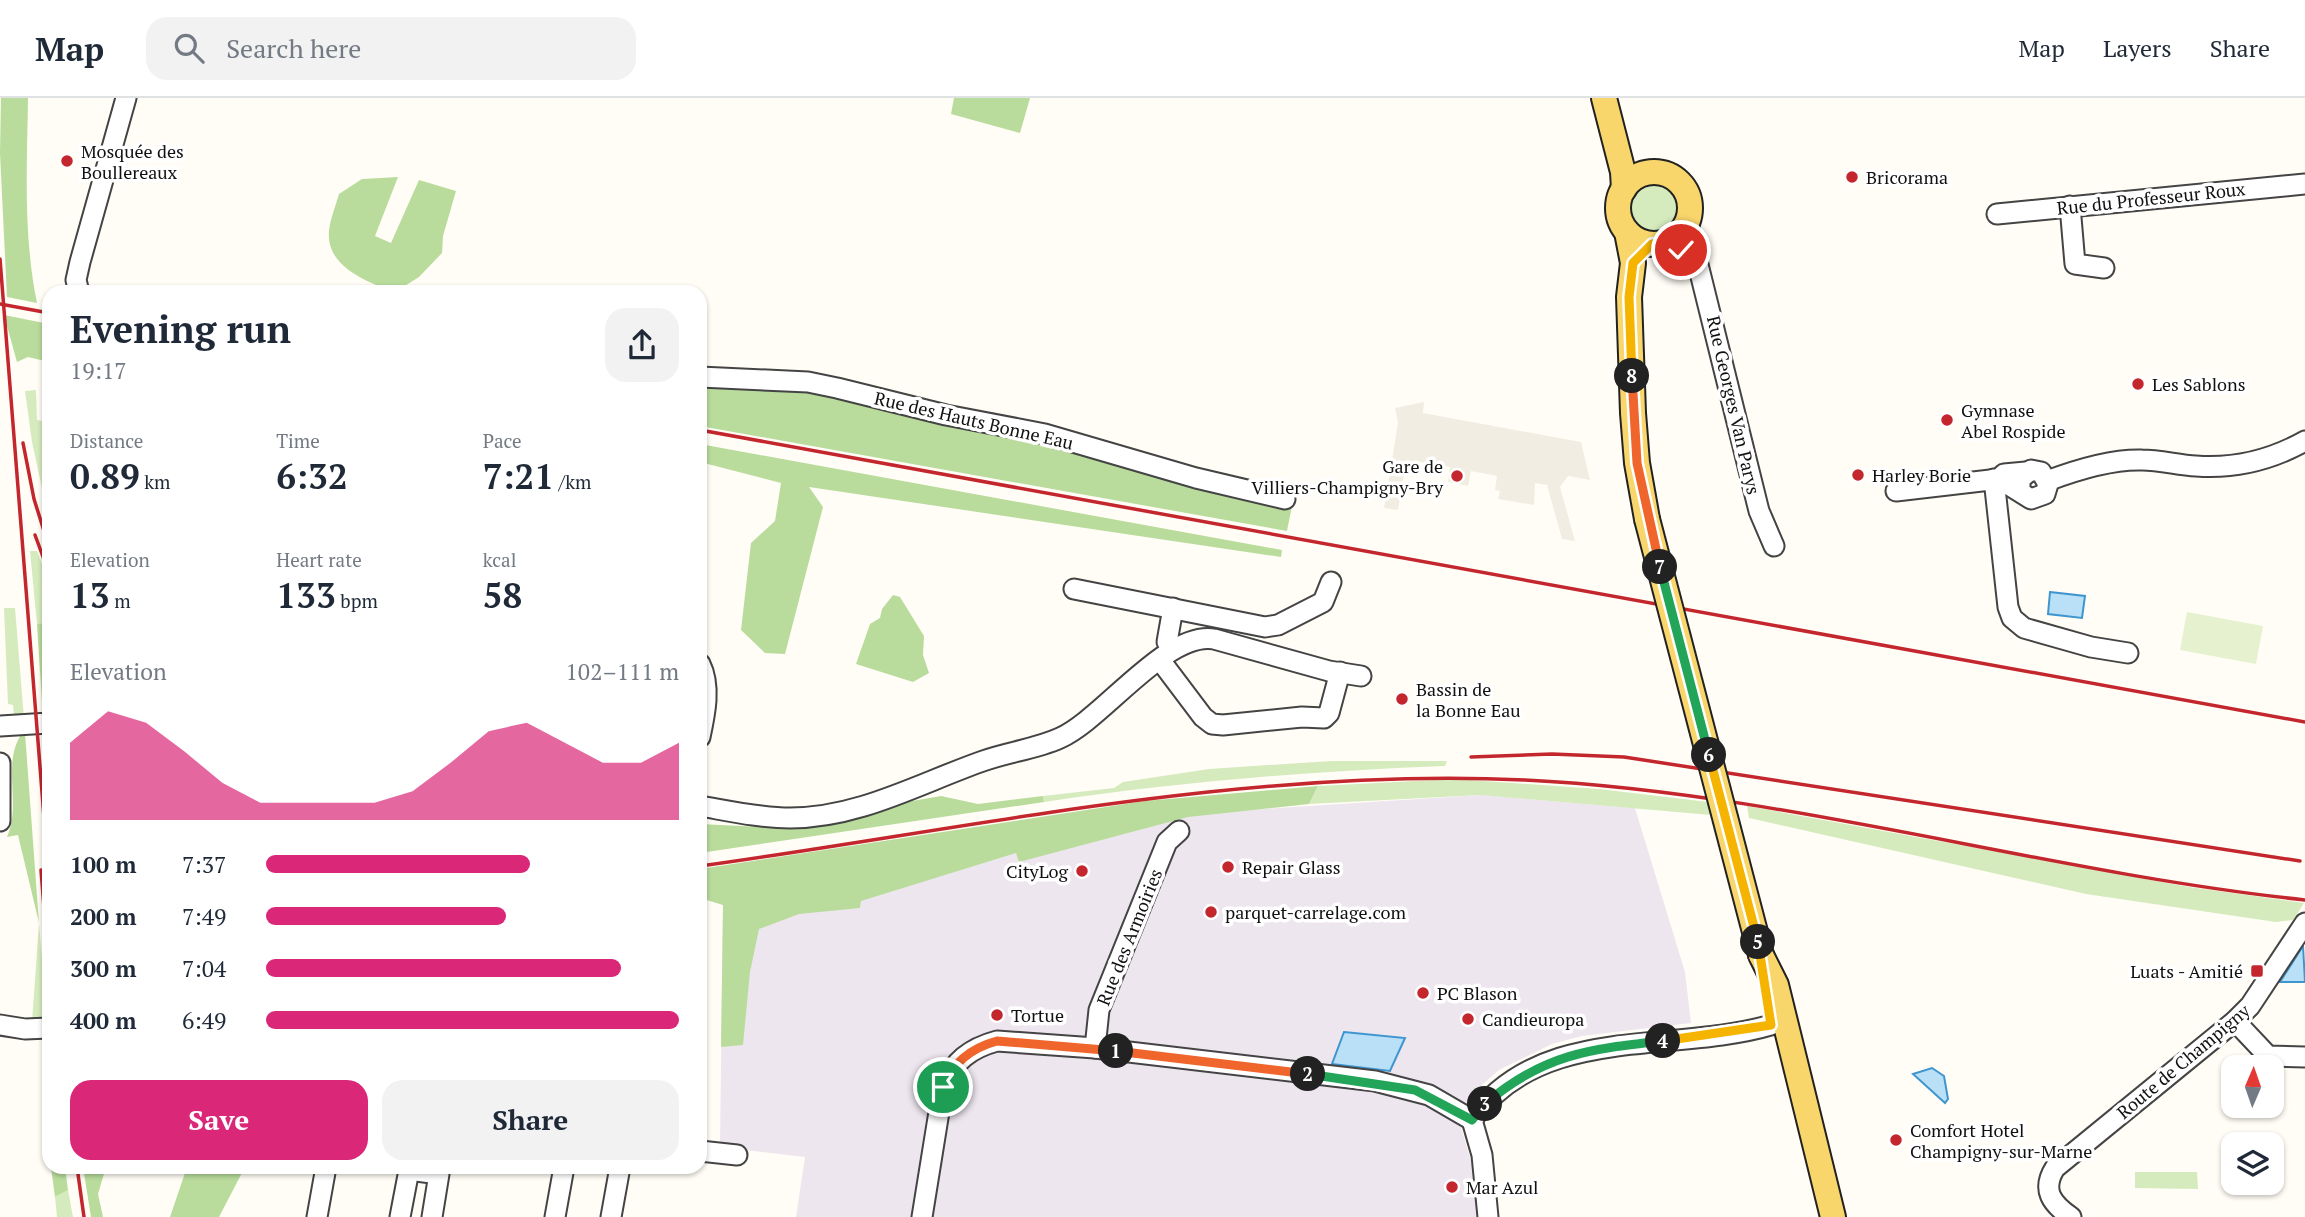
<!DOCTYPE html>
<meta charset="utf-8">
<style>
body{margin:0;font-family:"PT Serif",serif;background:#f2f2f3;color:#1f2937;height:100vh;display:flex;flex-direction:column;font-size:26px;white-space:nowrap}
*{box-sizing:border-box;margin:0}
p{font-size:23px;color:#747a83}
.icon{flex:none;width:38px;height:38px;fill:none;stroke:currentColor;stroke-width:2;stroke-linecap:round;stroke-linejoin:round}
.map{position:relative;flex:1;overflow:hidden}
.details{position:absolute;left:42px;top:187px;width:665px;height:889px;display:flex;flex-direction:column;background:#fff;border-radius:21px;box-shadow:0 2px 5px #0004}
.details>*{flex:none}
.needle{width:46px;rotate:2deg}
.tools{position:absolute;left:2221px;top:957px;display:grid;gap:14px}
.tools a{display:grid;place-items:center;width:63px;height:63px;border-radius:14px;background:#fff;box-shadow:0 2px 5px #0004;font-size:35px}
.pin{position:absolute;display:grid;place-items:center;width:60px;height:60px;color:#fff;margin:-30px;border:4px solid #fff;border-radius:50%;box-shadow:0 2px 7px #0007}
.km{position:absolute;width:35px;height:35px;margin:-18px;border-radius:50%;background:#222;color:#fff;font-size:19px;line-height:35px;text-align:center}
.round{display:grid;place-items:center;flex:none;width:74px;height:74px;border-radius:21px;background:#f2f2f3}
.overview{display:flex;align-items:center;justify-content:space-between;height:119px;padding:0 28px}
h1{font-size:38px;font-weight:700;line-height:52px}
.metrics{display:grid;grid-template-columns:repeat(3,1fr);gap:10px;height:119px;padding:7px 28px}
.metrics div{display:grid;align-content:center}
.metrics b{font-size:35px;font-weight:700}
.metrics small{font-size:19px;font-weight:400}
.metrics p{font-size:19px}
.chart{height:196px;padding:14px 28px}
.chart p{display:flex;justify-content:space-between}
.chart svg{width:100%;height:126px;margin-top:7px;fill:#db2777;opacity:.7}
.primary-button{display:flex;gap:14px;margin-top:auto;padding:14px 28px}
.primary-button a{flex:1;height:80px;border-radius:21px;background:#db2777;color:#fff;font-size:28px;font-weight:700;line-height:80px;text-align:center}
.primary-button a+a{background:#f2f2f3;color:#1f2937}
ul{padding:0 28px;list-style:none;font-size:23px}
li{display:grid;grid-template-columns:112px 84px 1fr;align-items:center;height:52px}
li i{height:18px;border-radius:9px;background:#db2777}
header{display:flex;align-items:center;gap:42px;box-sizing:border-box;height:98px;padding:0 35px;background:#fff;border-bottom:2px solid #e0e1e3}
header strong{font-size:33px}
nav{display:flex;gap:38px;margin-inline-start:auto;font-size:24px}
.search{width:490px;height:63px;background:#f2f2f3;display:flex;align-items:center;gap:18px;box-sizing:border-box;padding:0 24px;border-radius:21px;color:#747a83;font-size:26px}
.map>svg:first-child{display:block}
.industrial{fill:#eee6ef}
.green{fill:#d5ebbd}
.forest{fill:#b9dc9c}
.pitch{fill:#e6f2cf}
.plaza{fill:#f1ede2}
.water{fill:#b9e0f7;stroke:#3f96cf;stroke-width:2}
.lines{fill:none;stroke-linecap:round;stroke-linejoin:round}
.minor-casing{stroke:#444;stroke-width:23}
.major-casing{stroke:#222;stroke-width:28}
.minor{stroke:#fff;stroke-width:19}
.major{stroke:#f9d66b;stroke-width:24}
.rail{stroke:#c4262e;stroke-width:3.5}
.major-bridge-casing{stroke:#222;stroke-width:28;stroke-linecap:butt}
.major-bridge{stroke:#f9d66b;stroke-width:24}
.split-1-casing{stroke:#fff;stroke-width:14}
.split-2-casing{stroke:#fff;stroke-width:14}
.split-3-casing{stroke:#fff;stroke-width:14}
.split-4-casing{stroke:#fff;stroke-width:14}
.split-5-casing{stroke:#fff;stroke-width:14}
.split-6-casing{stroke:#fff;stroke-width:14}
.split-7-casing{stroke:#fff;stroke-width:14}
.split-8-casing{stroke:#fff;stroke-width:14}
.split-9-casing{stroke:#fff;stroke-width:14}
.split-1{stroke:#f0652b;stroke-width:9}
.split-2{stroke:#f0652b;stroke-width:9}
.split-3{stroke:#22a559;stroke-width:9}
.split-4{stroke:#22a559;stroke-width:9}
.split-5{stroke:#f5b400;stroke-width:9}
.split-6{stroke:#f5b400;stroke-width:9}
.split-7{stroke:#22a559;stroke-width:9}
.split-8{stroke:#f0652b;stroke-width:9}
.split-9{stroke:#f5b400;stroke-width:9}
.poi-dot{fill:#c4262e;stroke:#fff;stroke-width:2.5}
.labels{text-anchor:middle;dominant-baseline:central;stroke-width:7;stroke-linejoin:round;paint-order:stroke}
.poi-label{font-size:18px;fill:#111;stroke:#fff;text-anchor:start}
.street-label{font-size:18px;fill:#111;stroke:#fff}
</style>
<header>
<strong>Map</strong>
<div class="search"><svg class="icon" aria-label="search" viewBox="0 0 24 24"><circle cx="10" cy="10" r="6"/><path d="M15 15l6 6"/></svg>Search here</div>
<nav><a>Map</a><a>Layers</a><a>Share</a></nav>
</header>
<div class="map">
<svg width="2305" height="1119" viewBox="0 0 2305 1119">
<rect width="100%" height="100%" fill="#fffdf5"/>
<path class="industrial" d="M1480,697L1635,710L1685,874L1691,925L1582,938L1552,946L1499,972L1475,993L1459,1023L1474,1073L1478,1119H796L805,1059L720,1049L723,806L1154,718Z"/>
<g class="green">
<circle cx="1654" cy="108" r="26"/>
<path d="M36,292L37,322L42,323L49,354V422L32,344L25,293Z"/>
<path d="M30,453H37L49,484V524L37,526Z"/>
<path d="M4,510H15L24,621L14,617L13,607L8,606Z"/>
<path d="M1331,663H1447L1445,668C1311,673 1177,684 1044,704L1043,698L1114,690L1123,684L1209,671Z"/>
<path d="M1455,681L1599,691L1708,704L1711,717L1480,697L1309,706L1318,688Z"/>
<path d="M1747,708L2189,789L2304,805L2293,822L2276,824L2086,796L1749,720Z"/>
<path d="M39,825L47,923L32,924Z"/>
<path d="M49,940V1043L45,941Z"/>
<path d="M2135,1074H2197L2198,1091L2135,1090Z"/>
<path d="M68,1092L73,1119H57L55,1099Z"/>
</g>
<g class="forest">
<path d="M1,0H28C27,69 23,137 37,205L7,199L0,55Z"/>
<path d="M954,0H1030L1020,35L951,16Z"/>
<path d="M398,79L375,138L391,145L419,82L456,93L443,138L442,155L419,179L395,194C367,184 326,169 329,133C330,121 336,107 339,96L362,81Z"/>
<path d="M4,217L49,226V264L28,259L17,264Z"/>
<path d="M700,280L803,282L1053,338L1292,408L1287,433L700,328Z"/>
<path d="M700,346L1282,452L1281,459L809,389L823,409L785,556L765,555L741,532L751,445L775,423L781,385L700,364Z"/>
<path d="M893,497L900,499L924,538L923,557L929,575L913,584L856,566L870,526L880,520L882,511Z"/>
<path d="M49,524V620L43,621L37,526Z"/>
<path d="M43,633L49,634V703Z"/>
<path d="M22,635H25L39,825L18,737L7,739C22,705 1,666 22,635Z"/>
<path d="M1318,688L1309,706L1188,719L1019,764L1016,755L861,803L860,810L799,816L759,831L750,874L743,947L721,949L723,807L700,800V771L1145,703Z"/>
<path d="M941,698L978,706L1043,698L1044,704L700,755V726L762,729Z"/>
<path d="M51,1069H65L68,1092L55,1099Z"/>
<path d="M83,1069H106L98,1096L103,1119H91Z"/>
<path d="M187,1069H245L219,1119H170Z"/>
</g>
<path class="pitch" d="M2187,514L2263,528L2256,566L2180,552Z"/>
<path class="plaza" d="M1424,304L1423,315L1581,344L1590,382L1568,378L1560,389L1575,443L1562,441L1547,387L1535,385L1534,407L1498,401L1500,393L1495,392L1497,378L1471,373L1468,388L1448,384L1450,369L1415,363L1412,377L1404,376L1398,412L1384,410L1398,325L1395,310Z"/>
<g class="water">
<path d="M2050,494L2085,498L2082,520L2048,516Z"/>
<path d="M2303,848L2305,884H2280Z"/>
<path d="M1344,934L1405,940L1390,973L1332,966Z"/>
<path d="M1932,970L1944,978L1948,1001L1945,1005L1913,976Z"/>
</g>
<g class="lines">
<defs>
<g id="minor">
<path d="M2070,108L2075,166L2104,170"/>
<path d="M1997,116L2305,86"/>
<path d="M1687,122L1759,413L1774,448"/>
<path d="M1661,145L1681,152L1697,164"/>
<path d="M79,194L76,182L80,164L126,0"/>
<path d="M700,279L808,284L837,290L946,317L1045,336L1196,380L1285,401"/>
<path d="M1994,381L2008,509L2012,520L2024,530L2091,549L2128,555"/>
<path d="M1999,381L2031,401L2045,396L2048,386L2041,374L2031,372L2020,381V391"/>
<path d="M2047,383C2076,372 2112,361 2142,362C2160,362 2178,367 2196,368C2236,371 2271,362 2305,343"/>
<path d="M1896,393L1999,381L2004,376L2026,374"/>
<path d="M1074,491L1265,529L1278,527L1323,504L1331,484"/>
<path d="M1172,552L1167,544L1173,510"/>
<path d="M1160,562L1203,619L1212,626L1223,627L1302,619L1324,620L1329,615L1340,574"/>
<path d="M700,566C711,588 705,616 700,639"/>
<path d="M0,628L49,625"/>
<path d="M0,665V723"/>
<path d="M700,708C729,713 760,720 790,720C859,720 920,685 983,663C1008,654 1036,651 1060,640C1103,621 1166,533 1214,541L1329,573L1361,578"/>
<path d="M2235,923L2268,958L2305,959"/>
<path d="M0,927L25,931L49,930"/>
<path d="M1095,950L1099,912L1167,744L1179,733"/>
<path d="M1472,1022C1540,925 1673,956 1771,927"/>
<path d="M1472,1022L1482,1057L1488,1119"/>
<path d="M700,1053L737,1057"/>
<path d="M317,1119L326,1069"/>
<path d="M400,1119L409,1072L439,1076L432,1119"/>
<path d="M555,1119L564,1069"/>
<path d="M611,1119L620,1069"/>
<path d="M922,1119L943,989C953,963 971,950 997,943L1095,950L1375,983L1429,997L1472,1022"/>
<path d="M2071,1119C2052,1106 2041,1092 2055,1070L2235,923L2250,908L2305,825"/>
</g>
<g id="major">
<path d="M1604,0L1623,74L1624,91"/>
<circle cx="1654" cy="110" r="36"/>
<path d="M1627,134L1633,165L1629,199L1633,315L1637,365L1647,421"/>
<path d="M1761,857L1776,887L1833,1119"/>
</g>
</defs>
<use href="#minor" class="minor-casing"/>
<use href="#major" class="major-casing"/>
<use href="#minor" class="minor"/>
<use href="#major" class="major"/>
<g class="rail">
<path d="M0,161L49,783"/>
<path d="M0,206L49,215"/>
<path d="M700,332L2305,624"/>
<path d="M23,345L34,401L49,449"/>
<path d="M35,437L49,475"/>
<path d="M1471,659L1552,656L1624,659L2300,763"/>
<path d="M700,768C974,730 1246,669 1525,682C1789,695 2043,774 2305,802"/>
<path d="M41,772L49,871"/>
<path d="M77,1069L84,1119"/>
</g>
<defs>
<path id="major-bridge" d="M1647,421L1761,857"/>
</defs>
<use href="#major-bridge" class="major-bridge-casing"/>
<use href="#major-bridge" class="major-bridge"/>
</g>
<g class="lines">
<defs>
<path id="split-1" d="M943,989C953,964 971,950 997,943L1116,953"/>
<path id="split-2" d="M1116,953L1308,976"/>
<path id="split-3" d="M1308,976L1415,992L1472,1022L1485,1006"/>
<path id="split-4" d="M1485,1006C1543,956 1590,951 1663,943"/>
<path id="split-5" d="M1663,943L1771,927L1758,844"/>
<path id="split-6" d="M1709,657L1758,844"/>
<path id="split-7" d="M1660,469L1709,657"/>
<path id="split-8" d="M1632,278L1637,365L1660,469"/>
<path id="split-9" d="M1632,278L1629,199L1633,165L1652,146L1661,145L1681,152"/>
</defs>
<use href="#split-1" class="split-1-casing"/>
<use href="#split-2" class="split-2-casing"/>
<use href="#split-3" class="split-3-casing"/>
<use href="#split-4" class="split-4-casing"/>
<use href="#split-5" class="split-5-casing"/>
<use href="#split-6" class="split-6-casing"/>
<use href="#split-7" class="split-7-casing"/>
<use href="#split-8" class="split-8-casing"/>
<use href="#split-9" class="split-9-casing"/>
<use href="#split-1" class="split-1"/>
<use href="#split-2" class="split-2"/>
<use href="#split-3" class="split-3"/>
<use href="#split-4" class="split-4"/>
<use href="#split-5" class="split-5"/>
<use href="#split-6" class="split-6"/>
<use href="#split-7" class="split-7"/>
<use href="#split-8" class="split-8"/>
<use href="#split-9" class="split-9"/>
</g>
<g class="poi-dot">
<circle cx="67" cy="63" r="7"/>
<circle cx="1852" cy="79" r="7"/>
<circle cx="2138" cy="286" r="7"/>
<circle cx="1947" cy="322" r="7"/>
<circle cx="1858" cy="377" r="7"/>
<circle cx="1457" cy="378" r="7"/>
<circle cx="1402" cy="601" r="7"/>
<circle cx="1228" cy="769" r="7"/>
<circle cx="1082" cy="773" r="7"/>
<circle cx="1211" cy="814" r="7"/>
<rect x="2250" y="866" width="14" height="14" rx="3.5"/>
<circle cx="1423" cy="895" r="7"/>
<circle cx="997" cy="917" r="7"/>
<circle cx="1468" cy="921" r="7"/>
<circle cx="1896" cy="1042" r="7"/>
<circle cx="1452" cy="1089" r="7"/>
</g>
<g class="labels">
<g class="poi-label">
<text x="81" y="53">Mosquée des<tspan x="81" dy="21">Boullereaux</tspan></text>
<text x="1866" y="79">Bricorama</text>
<text x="2152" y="286">Les Sablons</text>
<text x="1961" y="312">Gymnase<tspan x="1961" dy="21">Abel Rospide</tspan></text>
<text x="1443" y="368" text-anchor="end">Gare de<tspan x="1443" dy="21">Villiers-Champigny-Bry</tspan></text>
<text x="1872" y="377">Harley Borie</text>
<text x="1416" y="591">Bassin de<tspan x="1416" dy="21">la Bonne Eau</tspan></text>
<text x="1242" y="769">Repair Glass</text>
<text x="1068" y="773" text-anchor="end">CityLog</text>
<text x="1225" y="814">parquet-carrelage.com</text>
<text x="2243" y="873" text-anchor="end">Luats - Amitié</text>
<text x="1437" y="895">PC Blason</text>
<text x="1011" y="917">Tortue</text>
<text x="1482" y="921">Candieuropa</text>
<text x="1910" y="1032">Comfort Hotel<tspan x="1910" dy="21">Champigny-sur-Marne</tspan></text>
<text x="1466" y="1089">Mar Azul</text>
</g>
<g class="street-label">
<text transform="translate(2151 100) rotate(-6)">Rue du Professeur Roux</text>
<text transform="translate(1734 307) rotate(77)">Rue Georges Van Parys</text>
<text transform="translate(974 322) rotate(13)">Rue des Hauts Bonne Eau</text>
<text transform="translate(1129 839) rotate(-68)">Rue des Armoiries</text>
<text transform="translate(2183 963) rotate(-40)">Route de Champigny</text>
</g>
</g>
</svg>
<div class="tools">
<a><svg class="needle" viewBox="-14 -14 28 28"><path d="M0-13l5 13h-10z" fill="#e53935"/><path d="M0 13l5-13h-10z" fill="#747a83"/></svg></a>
<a><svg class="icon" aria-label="layers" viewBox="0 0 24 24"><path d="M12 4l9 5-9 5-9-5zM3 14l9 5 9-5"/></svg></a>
</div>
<div class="pin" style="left:943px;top:989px;background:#1e9e55"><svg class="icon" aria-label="arrive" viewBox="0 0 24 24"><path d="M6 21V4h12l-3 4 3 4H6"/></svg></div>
<div class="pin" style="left:1681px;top:152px;background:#d93025"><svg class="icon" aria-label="check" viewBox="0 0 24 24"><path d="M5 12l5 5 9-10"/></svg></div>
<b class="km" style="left:1116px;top:953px">1</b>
<b class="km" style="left:1308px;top:976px">2</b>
<b class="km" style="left:1485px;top:1006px">3</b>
<b class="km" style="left:1663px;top:943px">4</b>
<b class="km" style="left:1758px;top:844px">5</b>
<b class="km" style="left:1709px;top:657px">6</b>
<b class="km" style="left:1660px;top:469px">7</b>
<b class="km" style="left:1632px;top:278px">8</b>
<section class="details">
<div class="overview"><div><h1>Evening run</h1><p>19:17</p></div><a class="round"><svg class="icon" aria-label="share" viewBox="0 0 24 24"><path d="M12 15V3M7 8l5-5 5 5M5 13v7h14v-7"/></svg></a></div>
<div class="metrics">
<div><p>Distance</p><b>0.89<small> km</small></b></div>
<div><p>Time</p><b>6:32</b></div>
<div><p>Pace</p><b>7:21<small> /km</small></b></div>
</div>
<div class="metrics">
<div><p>Elevation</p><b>13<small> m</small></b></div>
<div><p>Heart rate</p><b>133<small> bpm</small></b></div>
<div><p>kcal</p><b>58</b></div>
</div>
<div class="chart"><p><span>Elevation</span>102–111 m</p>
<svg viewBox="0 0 160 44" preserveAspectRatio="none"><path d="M0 44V17L10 6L20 10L30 20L40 31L50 38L60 38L70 38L80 38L90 34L100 24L110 13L120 10L130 17L140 24L150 24L160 17V44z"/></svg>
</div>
<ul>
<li><b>100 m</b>7:37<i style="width:64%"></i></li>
<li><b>200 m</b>7:49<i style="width:58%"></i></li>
<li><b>300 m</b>7:04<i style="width:86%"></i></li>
<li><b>400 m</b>6:49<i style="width:100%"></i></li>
</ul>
<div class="primary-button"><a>Save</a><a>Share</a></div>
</section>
</div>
